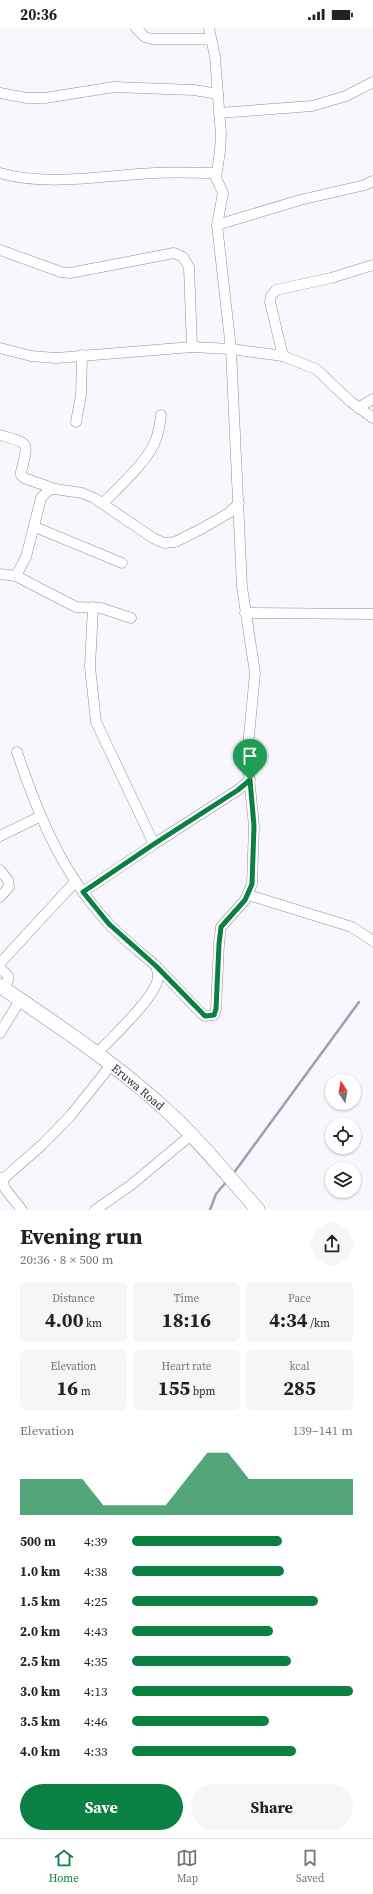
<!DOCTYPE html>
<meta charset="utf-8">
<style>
body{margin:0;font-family:"Source Serif 4",serif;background:#f6f6f6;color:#222;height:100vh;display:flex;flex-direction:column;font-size:15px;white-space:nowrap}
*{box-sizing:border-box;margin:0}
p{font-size:13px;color:#767676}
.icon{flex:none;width:22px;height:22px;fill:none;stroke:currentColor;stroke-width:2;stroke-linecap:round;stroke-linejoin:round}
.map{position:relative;height:1182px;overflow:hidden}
.details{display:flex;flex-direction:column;background:#fff;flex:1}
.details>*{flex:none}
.needle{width:26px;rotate:349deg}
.fabs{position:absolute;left:325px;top:1046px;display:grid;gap:8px}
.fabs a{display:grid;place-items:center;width:36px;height:36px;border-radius:50%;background:#fff;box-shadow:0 1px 3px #0004;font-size:20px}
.pin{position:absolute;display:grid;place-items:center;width:34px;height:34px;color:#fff;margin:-41px -17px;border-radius:50% 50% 50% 0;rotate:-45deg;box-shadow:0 0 4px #0007}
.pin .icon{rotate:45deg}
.round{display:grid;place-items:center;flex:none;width:42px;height:42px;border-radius:21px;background:#f6f6f6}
.head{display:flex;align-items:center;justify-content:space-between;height:68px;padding:0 20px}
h1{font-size:22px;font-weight:700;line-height:30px}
.metrics{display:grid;grid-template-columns:repeat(3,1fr);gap:6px;height:68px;padding:4px 20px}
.metrics div{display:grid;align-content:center;border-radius:6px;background:#f6f6f6;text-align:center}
.metrics b{font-size:20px;font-weight:700}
.metrics small{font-size:11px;font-weight:400}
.metrics p{font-size:11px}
.chart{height:112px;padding:8px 20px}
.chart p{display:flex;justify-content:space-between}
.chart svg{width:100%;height:72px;margin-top:4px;fill:#0b8043;opacity:.7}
.action{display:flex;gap:8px;margin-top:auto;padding:8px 20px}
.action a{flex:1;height:46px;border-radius:24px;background:#0b8043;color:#fff;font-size:16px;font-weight:700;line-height:46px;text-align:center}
.action a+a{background:#f6f6f6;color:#222}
ul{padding:0 20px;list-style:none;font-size:13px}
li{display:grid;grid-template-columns:64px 48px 1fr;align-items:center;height:30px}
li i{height:10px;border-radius:5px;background:#0b8043}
.status{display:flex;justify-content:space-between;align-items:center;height:28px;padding:0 20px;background:#fff;direction:ltr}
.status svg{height:11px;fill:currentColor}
.tab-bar{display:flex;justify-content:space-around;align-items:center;height:56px;border-top:1px solid #e0e0e0;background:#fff;font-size:11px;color:#767676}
.tab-bar a{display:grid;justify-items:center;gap:2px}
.tab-bar .selected{color:#0b8043}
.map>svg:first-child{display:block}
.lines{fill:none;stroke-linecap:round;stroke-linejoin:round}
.stream{stroke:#9e9eb8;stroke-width:2.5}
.minor-casing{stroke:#8f8e9d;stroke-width:11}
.secondary-casing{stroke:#8f8e9d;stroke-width:15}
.minor{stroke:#fff;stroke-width:10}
.secondary{stroke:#fff;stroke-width:14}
.route-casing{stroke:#fff;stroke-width:8}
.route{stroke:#0b8043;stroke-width:5}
.labels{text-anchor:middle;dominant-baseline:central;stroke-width:3.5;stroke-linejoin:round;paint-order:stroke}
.street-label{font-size:12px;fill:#2d2d33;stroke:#fff}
</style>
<div class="status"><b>20:36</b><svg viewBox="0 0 49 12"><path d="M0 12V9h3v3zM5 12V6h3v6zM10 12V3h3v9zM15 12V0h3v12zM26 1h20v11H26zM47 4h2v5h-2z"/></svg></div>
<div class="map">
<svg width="373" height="1182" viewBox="0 0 373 1182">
<rect width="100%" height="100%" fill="#f7f7fd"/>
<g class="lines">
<g class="stream">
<path d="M233,1146L359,974"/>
<path d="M210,1182L216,1166L227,1153"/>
</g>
<defs>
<g id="minor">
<path d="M136,0L145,9L152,11H206L211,13"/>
<path d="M0,65L27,70H45L114,59L194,62L218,66"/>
<path d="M219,85L312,78L346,68L373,54"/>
<path d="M0,145C49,159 105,147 155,145C176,144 196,145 216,145"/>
<path d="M217,197L300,172L365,157L373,153"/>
<path d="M0,222L61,244L70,245L174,225L183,229L189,239L192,319"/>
<path d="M0,320L31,328L56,330L192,319L231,321L283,328L316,341L351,374L373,390"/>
<path d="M283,328L270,274L271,268L276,262L331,250L373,237"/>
<path d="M358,380L373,371"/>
<path d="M76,394L81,367L82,327"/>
<path d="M0,407C30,416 29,413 21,444V447L24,450L55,461L82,465L94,470L153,510L164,515L175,514L201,501L229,485L239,475"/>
<path d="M103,475C118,460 150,431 156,411C159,404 160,395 161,387"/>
<path d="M35,499L122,535"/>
<path d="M0,546L16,548L76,579L101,580L131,590"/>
<path d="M16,548L26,529L41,470L49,462L55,461"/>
<path d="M93,579L90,639L96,694L154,816"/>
<path d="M245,585L373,586"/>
<path d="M17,724C38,787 62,845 108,895C123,911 140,924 156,938C158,944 159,948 157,954C151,973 112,1010 96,1026"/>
<path d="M0,808L41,788"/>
<path d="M0,842L8,852L9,859L0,869"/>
<path d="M83,864L154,816L238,762L250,752"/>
<path d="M248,867L352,899L373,913"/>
<path d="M0,935L75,854"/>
<path d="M156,938L201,985L205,988L214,987L216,981L219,916L221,899L245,872L252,856L254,798L247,729L255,645L242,559L231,321L217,197L223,165L216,150L220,123L221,106L215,29L209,0"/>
<path d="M0,940L8,948V953L2,960"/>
<path d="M0,1005L20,972"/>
<path d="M0,1150L6,1162L22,1182"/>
<path d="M2,1152L43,1116L71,1087L111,1037"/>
<path d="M95,1182L131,1157L191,1107"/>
</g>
<path id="secondary" d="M0,958C57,997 115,1035 165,1081C199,1112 228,1148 258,1182"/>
</defs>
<use href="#minor" class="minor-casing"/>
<use href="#secondary" class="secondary-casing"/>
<use href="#minor" class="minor"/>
<use href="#secondary" class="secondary"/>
</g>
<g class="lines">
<defs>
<path id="route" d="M250,752L254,798L252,856L245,872L221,899L219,916L216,981L214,987L205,988L156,938L109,896L83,864L154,816L238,762Z"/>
</defs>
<use href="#route" class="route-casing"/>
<use href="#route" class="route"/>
</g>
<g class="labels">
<g class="street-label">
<text transform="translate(138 1059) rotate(40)">Eruwa Road</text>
</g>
</g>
</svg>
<div class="fabs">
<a><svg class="needle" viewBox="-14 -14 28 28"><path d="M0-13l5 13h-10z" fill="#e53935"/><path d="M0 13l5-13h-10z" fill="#767676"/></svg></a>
<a><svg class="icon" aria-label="locate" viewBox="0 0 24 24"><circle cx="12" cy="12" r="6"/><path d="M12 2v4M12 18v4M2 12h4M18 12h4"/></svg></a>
<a><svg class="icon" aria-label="layers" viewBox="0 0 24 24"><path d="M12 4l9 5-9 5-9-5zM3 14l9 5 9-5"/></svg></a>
</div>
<div class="pin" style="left:250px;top:752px;background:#1e9e55"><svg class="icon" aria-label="arrive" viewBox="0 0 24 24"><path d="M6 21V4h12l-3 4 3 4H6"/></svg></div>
</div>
<section class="details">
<div class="head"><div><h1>Evening run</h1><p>20:36 · 8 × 500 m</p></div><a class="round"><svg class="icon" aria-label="share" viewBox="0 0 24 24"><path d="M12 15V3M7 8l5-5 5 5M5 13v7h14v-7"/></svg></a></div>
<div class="metrics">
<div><p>Distance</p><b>4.00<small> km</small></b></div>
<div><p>Time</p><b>18:16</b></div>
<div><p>Pace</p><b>4:34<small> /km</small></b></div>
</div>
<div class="metrics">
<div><p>Elevation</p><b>16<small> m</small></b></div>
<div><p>Heart rate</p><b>155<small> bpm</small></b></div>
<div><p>kcal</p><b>285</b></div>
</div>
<div class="chart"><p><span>Elevation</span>139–141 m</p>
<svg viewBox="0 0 160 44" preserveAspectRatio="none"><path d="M0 44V22L10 22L20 22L30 22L40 38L50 38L60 38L70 38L80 22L90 6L100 6L110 22L120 22L130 22L140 22L150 22L160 22V44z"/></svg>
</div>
<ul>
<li><b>500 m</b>4:39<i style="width:68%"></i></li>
<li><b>1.0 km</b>4:38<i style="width:69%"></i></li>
<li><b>1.5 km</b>4:25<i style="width:84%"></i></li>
<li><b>2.0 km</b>4:43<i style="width:64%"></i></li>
<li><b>2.5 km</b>4:35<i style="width:72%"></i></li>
<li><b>3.0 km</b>4:13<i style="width:100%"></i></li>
<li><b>3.5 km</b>4:46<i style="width:62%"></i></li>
<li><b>4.0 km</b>4:33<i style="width:74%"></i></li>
</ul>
<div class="action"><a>Save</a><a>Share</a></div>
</section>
<nav class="tab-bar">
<a class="selected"><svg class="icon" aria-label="home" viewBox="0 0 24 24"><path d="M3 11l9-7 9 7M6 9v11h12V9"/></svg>Home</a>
<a><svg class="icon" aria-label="map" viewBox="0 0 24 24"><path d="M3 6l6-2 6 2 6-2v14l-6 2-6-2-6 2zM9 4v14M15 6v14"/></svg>Map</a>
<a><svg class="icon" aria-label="saved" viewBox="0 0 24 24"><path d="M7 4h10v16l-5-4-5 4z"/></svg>Saved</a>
</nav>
